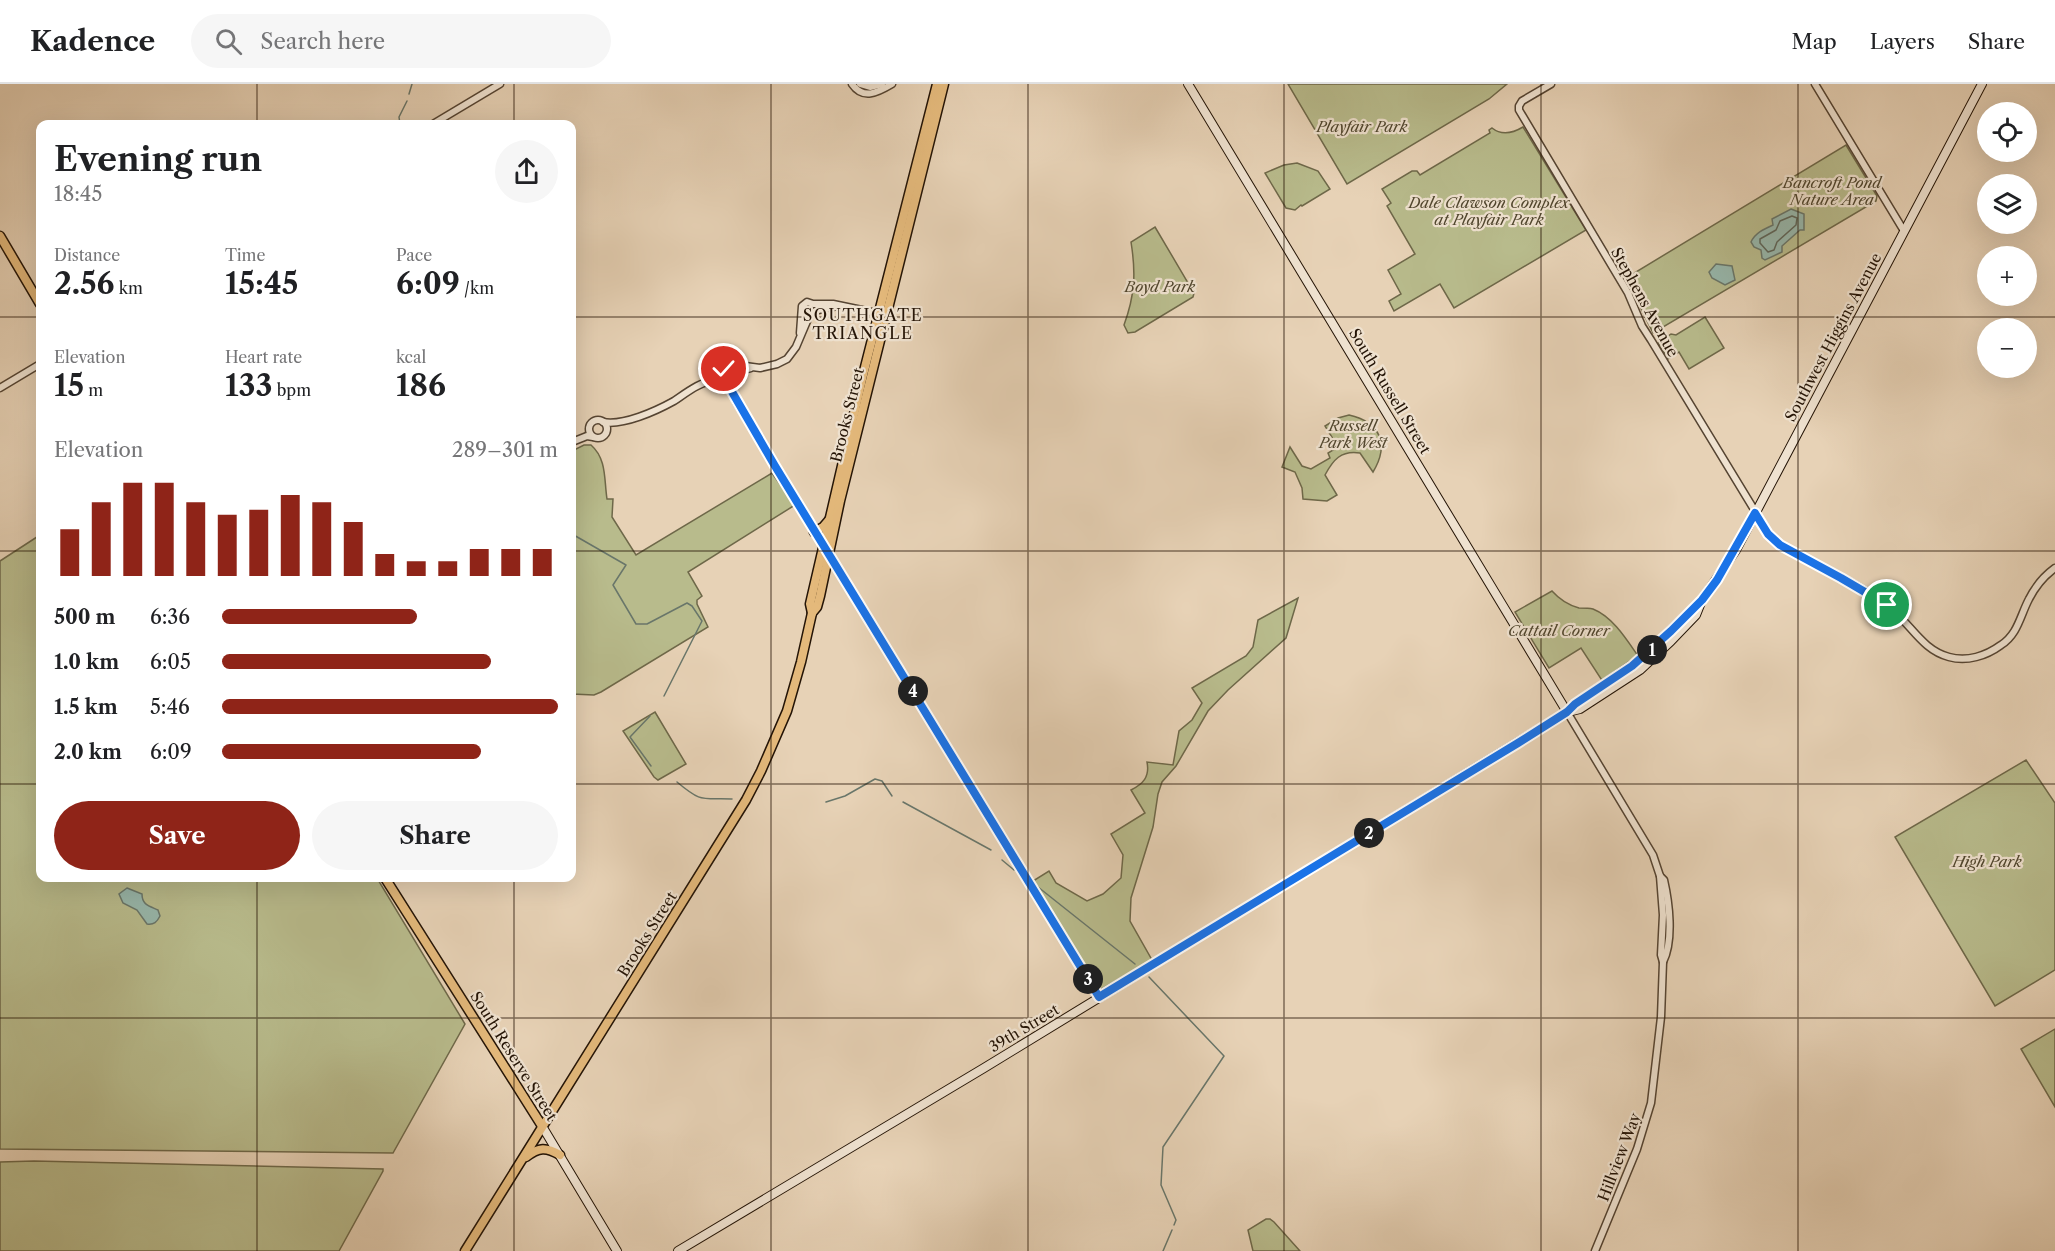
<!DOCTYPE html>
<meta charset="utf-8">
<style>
body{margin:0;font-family:"Libre Caslon Text",serif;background:#f6f6f6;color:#202124;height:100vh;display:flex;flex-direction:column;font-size:22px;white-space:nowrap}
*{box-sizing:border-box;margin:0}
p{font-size:20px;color:#757577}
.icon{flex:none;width:33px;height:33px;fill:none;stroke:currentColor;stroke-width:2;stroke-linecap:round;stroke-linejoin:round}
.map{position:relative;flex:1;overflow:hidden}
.details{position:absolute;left:36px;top:36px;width:540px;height:762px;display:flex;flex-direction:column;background:#fff;border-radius:12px;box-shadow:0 6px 24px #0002}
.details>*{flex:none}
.buttons{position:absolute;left:1977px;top:18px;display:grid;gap:12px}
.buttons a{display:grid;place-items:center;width:60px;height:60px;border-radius:50%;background:#fff;box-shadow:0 6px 24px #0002;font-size:30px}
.pin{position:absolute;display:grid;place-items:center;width:51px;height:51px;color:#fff;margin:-26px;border:3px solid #fff;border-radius:50%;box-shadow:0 2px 6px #0007}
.km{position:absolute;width:30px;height:30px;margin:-15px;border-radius:50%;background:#222;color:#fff;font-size:16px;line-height:30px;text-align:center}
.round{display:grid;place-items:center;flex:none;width:63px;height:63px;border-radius:32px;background:#f6f6f6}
.headline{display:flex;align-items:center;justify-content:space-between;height:102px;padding:0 18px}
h1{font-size:33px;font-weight:700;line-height:45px}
.stats{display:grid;grid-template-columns:repeat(3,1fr);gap:9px;height:102px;padding:6px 18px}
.stats div{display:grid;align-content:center}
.stats b{font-size:30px;font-weight:700}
.stats small{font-size:16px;font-weight:400}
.stats p{font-size:16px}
.chart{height:168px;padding:12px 18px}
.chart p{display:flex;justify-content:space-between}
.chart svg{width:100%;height:108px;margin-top:6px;stroke:#8f2418;stroke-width:6}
.action{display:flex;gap:12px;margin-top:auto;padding:12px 18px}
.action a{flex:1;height:69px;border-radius:36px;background:#8f2418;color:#fff;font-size:24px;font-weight:700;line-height:69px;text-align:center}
.action a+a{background:#f6f6f6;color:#202124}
ul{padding:0 18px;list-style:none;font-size:20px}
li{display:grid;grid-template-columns:96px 72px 1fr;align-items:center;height:45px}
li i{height:15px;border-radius:8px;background:#8f2418}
header{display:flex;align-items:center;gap:36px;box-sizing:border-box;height:84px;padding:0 30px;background:#fff;border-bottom:2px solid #e0e0e0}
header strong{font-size:28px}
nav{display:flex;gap:33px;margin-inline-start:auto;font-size:21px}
.search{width:420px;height:54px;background:#f6f6f6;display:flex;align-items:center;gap:15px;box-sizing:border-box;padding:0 21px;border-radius:33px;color:#757577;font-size:22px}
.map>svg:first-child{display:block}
.green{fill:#b8bb8c;stroke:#6e6849;stroke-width:1.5}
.water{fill:#97b8ad;stroke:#69766a;stroke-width:1.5}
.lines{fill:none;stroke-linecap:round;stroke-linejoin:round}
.shore{stroke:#5e665a;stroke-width:1.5}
.stream{stroke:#69766a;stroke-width:1.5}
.tertiary-casing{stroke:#554432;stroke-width:9}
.secondary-casing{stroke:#241406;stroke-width:10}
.trunk-casing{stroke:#241406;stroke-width:11}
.tertiary{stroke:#efe2d0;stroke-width:6}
.secondary{stroke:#efe2d0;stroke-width:8}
.trunk{stroke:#e4b97b;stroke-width:8}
.route-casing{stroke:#fff;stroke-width:12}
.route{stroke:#1a73e8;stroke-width:8}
.grid{fill:none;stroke:#241406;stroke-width:1.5;stroke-opacity:0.55}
.labels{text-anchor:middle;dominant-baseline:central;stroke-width:4.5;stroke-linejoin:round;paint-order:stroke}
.park-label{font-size:15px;font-style:italic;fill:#50462e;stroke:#efe2d0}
.street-label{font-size:15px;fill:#241406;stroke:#efe2d0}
.neighbourhood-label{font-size:16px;letter-spacing:1.5px;fill:#241406;stroke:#efe2d0}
</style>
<header>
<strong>Kadence</strong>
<div class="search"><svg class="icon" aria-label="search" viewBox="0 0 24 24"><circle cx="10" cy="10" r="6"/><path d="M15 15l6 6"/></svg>Search here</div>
<nav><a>Map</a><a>Layers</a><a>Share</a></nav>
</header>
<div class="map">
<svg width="2055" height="1167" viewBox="0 0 2055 1167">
<rect width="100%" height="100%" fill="#e7d2b6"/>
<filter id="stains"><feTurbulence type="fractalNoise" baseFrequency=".00333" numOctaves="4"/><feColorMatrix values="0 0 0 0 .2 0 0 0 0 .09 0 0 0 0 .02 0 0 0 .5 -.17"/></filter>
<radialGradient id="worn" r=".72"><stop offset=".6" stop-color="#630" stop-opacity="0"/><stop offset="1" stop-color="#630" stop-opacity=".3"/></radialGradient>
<g class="green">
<path d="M1288,0H1507L1489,15L1347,100Z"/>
<path d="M1523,43L1586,146L1454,224L1440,200L1394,227L1389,217L1401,210L1388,186L1415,170L1387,122L1391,119L1382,105L1412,87H1417L1420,91L1490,49L1489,46L1492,44C1502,52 1513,49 1523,43Z"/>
<path d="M1846,61L1877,112L1876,117L1653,249L1626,194Z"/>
<path d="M1297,79L1318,87L1330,105L1302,122L1301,121L1295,126L1286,124L1265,89L1284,81Z"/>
<path d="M1155,143L1194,209L1193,213L1135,248L1128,249L1124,241C1135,211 1136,189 1131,158Z"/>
<path d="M1705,233L1724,264L1689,285L1679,268L1668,275L1658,259L1671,250L1676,251Z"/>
<path d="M1349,331C1380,338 1390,360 1373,388L1360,369C1341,366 1333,376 1325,391L1337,411L1327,417L1303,415L1302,404L1295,388L1282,383L1290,363L1302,382L1311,385L1330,374L1328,369L1338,363L1325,342L1338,334Z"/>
<path d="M584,361H591C607,375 604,396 607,415H613L612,433L636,471L772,389L795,421L688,488L702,512L697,516V520L708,543L601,608L594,611L572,610V367Z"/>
<path d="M40,451V794H377L465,940L393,1069L0,1065V477Z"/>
<path d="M1552,507C1560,516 1568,521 1579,524C1584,524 1589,524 1593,525C1613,533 1627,556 1638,572L1603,598L1581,564L1549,584L1515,528Z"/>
<path d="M1298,514L1286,554L1228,606L1208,627L1176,682L1162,698L1158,710L1153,743L1131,814L1130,837L1152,876L1100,906L1033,797L1049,787L1056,799L1087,817L1103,810L1121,794L1123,771L1111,750L1145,729L1131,706C1143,700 1150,693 1147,678L1173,681L1179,647L1192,636L1202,619L1192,604L1246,572L1253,563L1258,536Z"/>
<path d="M655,628L686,680L658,696L654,693L623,647Z"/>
<path d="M2026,676L2055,719V886L1995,922L1895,753Z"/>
<path d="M2055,945V1023L2021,965Z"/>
<path d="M34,1077L383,1085V1087L339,1167H0V1078Z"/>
<path d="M1266,1135H1270L1274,1138L1300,1167H1253L1248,1146Z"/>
</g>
<g class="water">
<path d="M1791,125L1804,130V146H1800L1782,162V168L1765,176L1762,174L1761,166L1754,163L1751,158C1755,149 1764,145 1773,141L1772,135Z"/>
<path d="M1716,180L1732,182L1735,196L1725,201L1712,194L1709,188Z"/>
<path d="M127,804L142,810C142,821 149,822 158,826L160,832C157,838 154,841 147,840L137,826L123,819L119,810Z"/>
</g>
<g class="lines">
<path class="shore" d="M1792,132L1797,134L1796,141L1777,158L1774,166L1768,168L1760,159V155L1776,146L1780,137Z"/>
<g class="stream">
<path d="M409,10L412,0"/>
<path d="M400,40L399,33L407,17"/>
<path d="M572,450L626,481L613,501L636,540H647L687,519L692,522L702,537L664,612"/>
<path d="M650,632L630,653L651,682"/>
<path d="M677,698C702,719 701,714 732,715"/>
<path d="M826,718L845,712L875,695L882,697L892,712"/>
<path d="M903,718L991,766"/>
<path d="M1002,776L1014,786"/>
<path d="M1038,803L1135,880"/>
<path d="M1149,893L1224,972L1163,1063L1161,1101L1176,1136L1174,1141"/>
<path d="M1163,1167L1172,1146"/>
</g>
<defs>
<g id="tertiary">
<path d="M852,0C863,16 877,9 892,0"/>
<path d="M860,0L870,3L882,0"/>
<path d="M1551,0L1522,17L1519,22V26L1628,209L1642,242L1651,256L1772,455C1784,465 1798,471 1811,478C1838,492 1867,505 1890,524C1911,540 1922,566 1949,573C1967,578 1986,572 2001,561C2018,550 2020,532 2029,515C2035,503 2044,492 2055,484"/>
<path d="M1815,0L1904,147"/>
<path d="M433,40L500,0"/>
<path d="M800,249L802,222L807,218L813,220H833L881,230"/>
<path d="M751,284L729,290L720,297L714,295C711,290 712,286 717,283L726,285L745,282L760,284L777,280L787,275L796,263L810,230L818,226L837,222"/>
<path d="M726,293L728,301L737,319L1099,913"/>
<path d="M0,304L40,280"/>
<circle cx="598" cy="345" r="9"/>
<path d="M603,338C623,342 656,327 674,317C686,309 701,297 716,296"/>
<path d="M572,358L587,352L593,353"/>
<path d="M1567,628L1653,771L1660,792L1664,796C1669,818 1674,856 1663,878"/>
<path d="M1595,1167L1637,1065L1651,1019L1661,933L1663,878L1661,871L1663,831L1660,792"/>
</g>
<g id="secondary">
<path d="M1188,0L1567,628"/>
<path d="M1568,628L1580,625L1640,586L1671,557L1696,531L1702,516L1736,466L1982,0"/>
<path d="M542,1042L617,1167"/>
<path d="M678,1167L984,984L1567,628L1575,620L1643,573L1702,516"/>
</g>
<g id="trunk">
<path d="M0,152L40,220"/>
<path d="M814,448L823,443L829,436"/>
<path d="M812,529L810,520L863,291L937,0"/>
<path d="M385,794L542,1042"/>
<path d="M526,1073C539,1063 546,1063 560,1071"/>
<path d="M465,1167L746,716L761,687L787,627L801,578L812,529L817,523L820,512L840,417L944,0"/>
</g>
</defs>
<use href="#tertiary" class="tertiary-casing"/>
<use href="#secondary" class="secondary-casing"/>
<use href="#trunk" class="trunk-casing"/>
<use href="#tertiary" class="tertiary"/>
<use href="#secondary" class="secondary"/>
<use href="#trunk" class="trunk"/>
</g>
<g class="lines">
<defs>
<path id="route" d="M724,285L728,301L775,382L1099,913L1518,659L1567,628L1575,620L1632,582L1671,547L1702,516L1717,496L1755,429L1768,450L1780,461L1841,494L1887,521"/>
</defs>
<use href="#route" class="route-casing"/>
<use href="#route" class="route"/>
</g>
<path class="grid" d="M257,0V40M514,0V40M771,0V1167M1028,0V1167M1284,0V1167M1541,0V1167M1798,0V1167M0,233H40M572,233H2055M0,467H40M572,467H2055M0,700H40M572,700H2055M257,794V1167M514,794V1167M0,934H2055"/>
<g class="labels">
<g class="park-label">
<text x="1362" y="42">Playfair Park</text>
<text x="1832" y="98">Bancroft Pond<tspan x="1832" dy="17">Nature Area</tspan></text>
<text x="1489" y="118">Dale Clawson Complex<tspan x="1489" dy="17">at Playfair Park</tspan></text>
<text x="1160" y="202">Boyd Park</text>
<text x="1353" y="341">Russell<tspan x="1353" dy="17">Park West</tspan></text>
<text x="1559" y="546">Cattail Corner</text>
<text x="1987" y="777">High Park</text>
</g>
<g class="street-label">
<text transform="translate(1645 218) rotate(61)">Stephens Avenue</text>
<text transform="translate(1833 253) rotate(-62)">Southwest Higgins Avenue</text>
<text transform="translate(1390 307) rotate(59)">South Russell Street</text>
<text transform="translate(847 331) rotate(-76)">Brooks Street</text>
<text transform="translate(647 850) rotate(-58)">Brooks Street</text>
<text transform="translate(1024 944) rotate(-31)">39th Street</text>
<text transform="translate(514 972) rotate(58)">South Reserve Street</text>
<text transform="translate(1619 1073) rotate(-69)">Hillview Way</text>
</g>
<g class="neighbourhood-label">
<text x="863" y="231">SOUTHGATE<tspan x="863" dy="18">TRIANGLE</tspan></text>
</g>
</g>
<rect width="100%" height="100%" filter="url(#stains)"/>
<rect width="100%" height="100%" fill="url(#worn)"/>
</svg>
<div class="buttons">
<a><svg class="icon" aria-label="locate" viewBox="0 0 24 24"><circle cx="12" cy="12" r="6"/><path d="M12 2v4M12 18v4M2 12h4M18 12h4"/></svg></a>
<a><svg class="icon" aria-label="layers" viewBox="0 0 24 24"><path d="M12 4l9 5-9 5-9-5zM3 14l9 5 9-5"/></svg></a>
<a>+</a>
<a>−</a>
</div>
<div class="pin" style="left:1887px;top:521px;background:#1e9e55"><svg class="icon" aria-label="arrive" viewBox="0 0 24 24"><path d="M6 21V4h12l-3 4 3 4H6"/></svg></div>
<div class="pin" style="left:724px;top:285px;background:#d93025"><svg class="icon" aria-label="check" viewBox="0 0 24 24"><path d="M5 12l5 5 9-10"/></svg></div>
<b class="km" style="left:1652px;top:566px">1</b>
<b class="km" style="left:1369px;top:749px">2</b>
<b class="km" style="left:1088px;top:895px">3</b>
<b class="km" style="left:913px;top:607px">4</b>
<section class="details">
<div class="headline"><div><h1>Evening run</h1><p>18:45</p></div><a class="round"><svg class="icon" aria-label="share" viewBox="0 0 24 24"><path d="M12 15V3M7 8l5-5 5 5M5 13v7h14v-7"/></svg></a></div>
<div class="stats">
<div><p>Distance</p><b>2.56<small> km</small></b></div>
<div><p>Time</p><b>15:45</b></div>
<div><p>Pace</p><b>6:09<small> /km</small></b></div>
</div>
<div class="stats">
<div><p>Elevation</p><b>15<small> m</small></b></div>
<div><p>Heart rate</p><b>133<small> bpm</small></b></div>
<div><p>kcal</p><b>186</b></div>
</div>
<div class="chart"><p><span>Elevation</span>289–301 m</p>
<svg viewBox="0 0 160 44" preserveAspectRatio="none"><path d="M5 44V25M15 44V14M25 44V6M35 44V6M45 44V14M55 44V19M65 44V17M75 44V11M85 44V14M95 44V22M105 44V35M115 44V38M125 44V38M135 44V33M145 44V33M155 44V33"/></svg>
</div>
<ul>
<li><b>500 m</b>6:36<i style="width:58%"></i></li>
<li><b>1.0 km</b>6:05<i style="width:80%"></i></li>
<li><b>1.5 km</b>5:46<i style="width:100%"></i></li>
<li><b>2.0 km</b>6:09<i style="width:77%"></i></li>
</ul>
<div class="action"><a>Save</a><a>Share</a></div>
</section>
</div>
